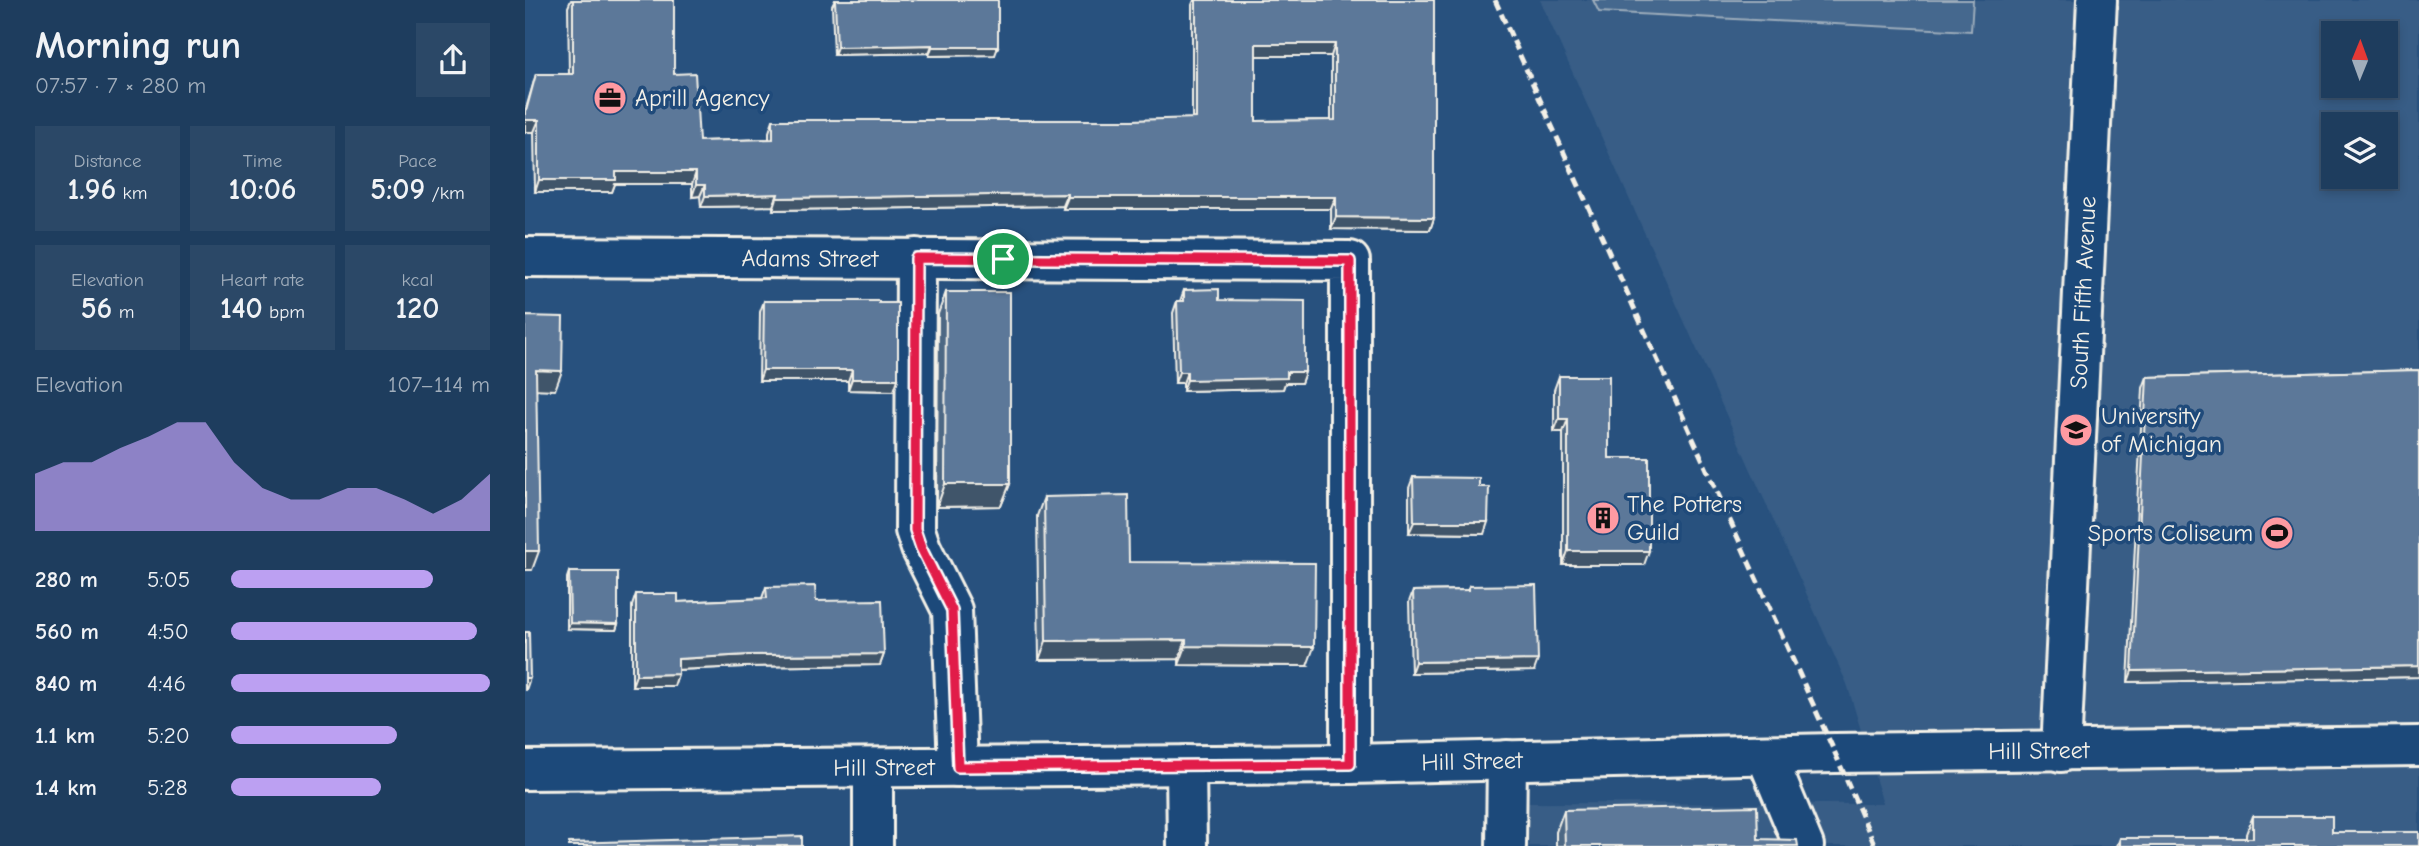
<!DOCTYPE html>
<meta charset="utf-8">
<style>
body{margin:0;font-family:"Comic Neue",sans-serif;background:#2b4867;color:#f1f3f6;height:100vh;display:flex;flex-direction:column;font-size:26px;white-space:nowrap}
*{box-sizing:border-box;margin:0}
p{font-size:23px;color:#a1aebc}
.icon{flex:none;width:38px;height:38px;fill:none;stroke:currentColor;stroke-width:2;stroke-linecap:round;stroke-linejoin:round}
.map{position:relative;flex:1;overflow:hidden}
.panel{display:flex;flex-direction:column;background:#1e3d5e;width:525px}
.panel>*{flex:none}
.needle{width:46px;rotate:1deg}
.buttons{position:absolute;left:1796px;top:21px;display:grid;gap:14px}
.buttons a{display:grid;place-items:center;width:77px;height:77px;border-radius:0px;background:#1e3d5e;box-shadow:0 4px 10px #0003,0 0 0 2px #3c5673;font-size:35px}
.pin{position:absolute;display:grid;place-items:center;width:60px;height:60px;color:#fff;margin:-30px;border:4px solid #fff;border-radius:50%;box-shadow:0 2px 7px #0007}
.round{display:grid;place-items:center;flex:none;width:74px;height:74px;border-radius:0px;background:#2b4867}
.head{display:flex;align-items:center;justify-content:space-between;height:119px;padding:0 35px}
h1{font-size:38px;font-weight:700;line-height:52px}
.stats{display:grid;grid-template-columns:repeat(3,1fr);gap:10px;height:119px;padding:7px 35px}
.stats div{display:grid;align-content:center;border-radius:0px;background:#2b4867;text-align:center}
.stats b{font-size:30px;font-weight:700}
.stats small{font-size:19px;font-weight:400}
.stats p{font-size:19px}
.chart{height:196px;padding:14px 35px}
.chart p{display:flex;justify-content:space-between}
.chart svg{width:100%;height:126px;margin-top:7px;fill:#bca0f2;opacity:.7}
ul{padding:0 35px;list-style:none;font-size:23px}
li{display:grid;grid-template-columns:112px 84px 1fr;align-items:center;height:52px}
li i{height:18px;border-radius:9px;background:#bca0f2}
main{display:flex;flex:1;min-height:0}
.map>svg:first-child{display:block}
.built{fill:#375d86;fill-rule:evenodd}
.green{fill:#45688e;stroke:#9cacbb;stroke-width:2}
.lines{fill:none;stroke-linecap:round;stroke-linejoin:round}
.minor-casing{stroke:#f4f1e8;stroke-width:44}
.minor{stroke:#1f4a7a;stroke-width:38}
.rail{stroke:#f4f1e8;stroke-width:5;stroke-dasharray:10 5;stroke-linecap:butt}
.wall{fill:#4e6784;stroke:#f4f1e8;stroke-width:2;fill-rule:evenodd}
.shaded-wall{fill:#40546b;stroke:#f4f1e8;stroke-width:2}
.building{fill:#5b7899;stroke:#f4f1e8;stroke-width:2;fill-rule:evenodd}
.route-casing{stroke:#fff;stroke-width:14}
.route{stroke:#e11d48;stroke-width:9}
.labels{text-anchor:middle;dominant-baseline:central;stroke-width:7;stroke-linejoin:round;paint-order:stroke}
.poi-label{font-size:24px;fill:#f4f1e8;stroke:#1f4a7a;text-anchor:start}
.street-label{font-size:24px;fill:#f4f1e8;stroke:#1f4a7a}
</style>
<main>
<section class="panel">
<div class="head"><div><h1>Morning run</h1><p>07:57 · 7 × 280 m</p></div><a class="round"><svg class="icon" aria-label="share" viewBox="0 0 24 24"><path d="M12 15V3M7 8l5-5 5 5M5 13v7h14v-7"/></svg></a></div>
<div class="stats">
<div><p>Distance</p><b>1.96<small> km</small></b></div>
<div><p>Time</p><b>10:06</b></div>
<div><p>Pace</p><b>5:09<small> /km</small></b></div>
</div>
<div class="stats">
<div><p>Elevation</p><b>56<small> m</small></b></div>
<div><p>Heart rate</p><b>140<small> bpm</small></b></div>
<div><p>kcal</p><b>120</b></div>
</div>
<div class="chart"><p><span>Elevation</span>107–114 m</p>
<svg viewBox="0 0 160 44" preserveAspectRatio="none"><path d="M0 44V24L10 20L20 20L30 15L40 11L50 6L60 6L70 20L80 29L90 33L100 33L110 29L120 29L130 33L140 38L150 33L160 24V44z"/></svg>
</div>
<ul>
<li><b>280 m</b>5:05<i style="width:78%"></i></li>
<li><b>560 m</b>4:50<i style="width:95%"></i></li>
<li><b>840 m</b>4:46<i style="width:100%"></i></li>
<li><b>1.1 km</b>5:20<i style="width:64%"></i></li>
<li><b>1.4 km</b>5:28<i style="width:58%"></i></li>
</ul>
</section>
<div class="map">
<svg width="1894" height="846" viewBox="0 0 1894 846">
<rect width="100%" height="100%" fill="#28517e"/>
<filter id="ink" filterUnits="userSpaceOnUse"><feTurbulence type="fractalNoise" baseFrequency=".0143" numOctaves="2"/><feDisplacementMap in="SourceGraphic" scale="14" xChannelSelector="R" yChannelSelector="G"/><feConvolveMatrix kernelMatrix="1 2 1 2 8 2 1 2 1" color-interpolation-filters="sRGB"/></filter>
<g filter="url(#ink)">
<path class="built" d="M1015,0H1894V846H1004L1003,803L1358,804L1322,684ZM1808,33H1860V86H1808ZM1808,124H1860V177H1808Z"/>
<path class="green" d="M1068,0H1448L1446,31L1074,12Z"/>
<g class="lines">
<defs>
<g id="minor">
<path id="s1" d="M0,257L825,261V764"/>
<path d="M391,258L390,530L396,548L427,610L433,767"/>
<path id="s2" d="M1536,752L1572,0"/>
<path d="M1241,755L1279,846"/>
<path d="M661,765L662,846"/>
<path d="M348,768V846"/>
<path id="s3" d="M0,770L825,764L1310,753L1894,746"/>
<path d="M981,846L982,760"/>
</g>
</defs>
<use href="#minor" class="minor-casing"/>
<use href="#minor" class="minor"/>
<path class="rail" d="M970,0L1310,753L1350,846"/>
</g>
<g class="wall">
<path d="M46,0H149V74L174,141L244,139V132L248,120H608L667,119V5L669,0H909V218L905,230L806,229V209H538V206L248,210V206L176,207L175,196L167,197V184H90L87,192H10L9,132H0V112L11,74H44L43,7ZM731,56H806V120L731,121Z"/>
<path d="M310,0H473L470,55L404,56V53L309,55L307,6Z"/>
<path d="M659,290L694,300L780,372L776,383H760L758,389L658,391V383H650L648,313L652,301H655Z"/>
<path d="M421,292L485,484L476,506L412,507L413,314Z"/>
<path d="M239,301L373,379L369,391L323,390V381H234L235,312Z"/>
<path d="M1894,370V677L1603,682L1618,388L1622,377Z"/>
<path d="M1034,376L1084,458L1119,565H1038V432H1029V390Z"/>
<path d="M888,477L954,487L959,534L884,533V488Z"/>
<path d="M519,497L604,562L782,666L654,665V659L514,660L512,516Z"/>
<path d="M44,572L93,624L91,630L42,629V578Z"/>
<path d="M944,586L1009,671L886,673L884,602L888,591L942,590Z"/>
<path d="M241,587L291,601L359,654L355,665L219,667L153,670V674L149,686H107V606L111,594L153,602L237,598Z"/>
<path d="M1039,810L1233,839L1273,846H1031V832Z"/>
<path d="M1728,816L1807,832L1894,846H1592L1595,838H1721V834Z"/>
</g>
<g class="shaded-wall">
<path d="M731,44H810L806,56H727Z"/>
<path d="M407,45L404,53L309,55L312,47Z"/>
<path d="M407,47H473L470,55L404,56Z"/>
<path d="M0,120H14L9,132H0Z"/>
<path d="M91,172H171L167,184H90L87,192H10L14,180Z"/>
<path d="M171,185H180L175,196L167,197Z"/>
<path d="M253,194L248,206L176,207L180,196Z"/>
<path d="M543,194L538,206L248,210L252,198Z"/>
<path d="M543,197H811L806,209H538Z"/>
<path d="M811,217L909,218L905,230L806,229Z"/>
<path d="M11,370L37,371L30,390L5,389Z"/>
<path d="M238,370H327L323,381H234Z"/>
<path d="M654,372H662L658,383H650Z"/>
<path d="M762,372H780L776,383H760L758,389L658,391L662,380Z"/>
<path d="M327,379H373L369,391L323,390Z"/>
<path d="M1034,419H1043L1038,432H1029Z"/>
<path d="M420,484H485L476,506L412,507Z"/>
<path d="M889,522H963L959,534L884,533Z"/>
<path d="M0,551H14L7,570H0Z"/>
<path d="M1043,551H1124L1119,565H1038Z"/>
<path d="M45,623L93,624L91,630L42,629Z"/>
<path d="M661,640L654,659L514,660L521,641Z"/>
<path d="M661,646L789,647L782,666L654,665Z"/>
<path d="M359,654L355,665L219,667L149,670L153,659L223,655Z"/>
<path d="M1013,660L1009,671L886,673L890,662Z"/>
<path d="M1894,666V677L1603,682L1607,671Z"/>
<path d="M153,674L149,686H107L111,675Z"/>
<path d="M0,678H5L1,690H0Z"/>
</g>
<g class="building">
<path d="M48,0H149V74L170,73L174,141L248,139V120H608L671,118V0H909V218L811,217V197H543V194L252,198L253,194L180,196V185H171V172H91V180H14V120H0V115L11,74H48ZM731,44H810V120L731,121Z"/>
<path d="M310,0H473V47H407V45L312,47Z"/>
<path d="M694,289V300L780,301V372H762V378L662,380V372H654L652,301H659V290Z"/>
<path d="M421,292H485V484H420Z"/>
<path d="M239,301H354V303H373V379H327V370H238Z"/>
<path d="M0,316L38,317L37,371L11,370L14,551H0Z"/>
<path d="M1894,370V666L1607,671L1622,377Z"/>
<path d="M1034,376H1084V458H1124V551H1043V419H1034Z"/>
<path d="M888,477L954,478V487H964L963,522H889Z"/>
<path d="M603,495L604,562L790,563L789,647L661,646V640L521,641L519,497Z"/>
<path d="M44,572H93V624L45,623Z"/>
<path d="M1011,585L1013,660L890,662L888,591L944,590V586Z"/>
<path d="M290,586L291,601L357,600L359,654L223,655L153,659V674L111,675V594H153V602L242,598L241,587Z"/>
<path d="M0,632H4L5,678H0Z"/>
<path d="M1232,806L1233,839L1272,840L1273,846H1040L1039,810Z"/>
<path d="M1728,816H1807V832H1894V846H1595V838H1728Z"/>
<path d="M277,836V846H44V843Z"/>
</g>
</g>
<g class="lines" filter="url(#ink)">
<defs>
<path id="route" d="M391,258L825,261V764L433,767L427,610L396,548L390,530Z"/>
</defs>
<use href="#route" class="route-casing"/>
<use href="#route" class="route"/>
</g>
<defs>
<symbol id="office-disc" viewBox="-11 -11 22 22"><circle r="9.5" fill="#ff9aa2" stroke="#1f4a7a"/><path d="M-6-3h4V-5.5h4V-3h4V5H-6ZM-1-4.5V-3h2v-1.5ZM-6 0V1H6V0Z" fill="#111"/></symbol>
<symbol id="university-disc" viewBox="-11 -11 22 22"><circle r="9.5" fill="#ff9aa2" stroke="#1f4a7a"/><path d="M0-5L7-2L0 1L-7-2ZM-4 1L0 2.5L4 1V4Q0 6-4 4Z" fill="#111"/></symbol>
<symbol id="building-disc" viewBox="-11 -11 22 22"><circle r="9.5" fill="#ff9aa2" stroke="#1f4a7a"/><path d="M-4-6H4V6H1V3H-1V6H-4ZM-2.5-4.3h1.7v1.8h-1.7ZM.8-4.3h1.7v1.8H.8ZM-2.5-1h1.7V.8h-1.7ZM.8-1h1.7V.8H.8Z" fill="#111"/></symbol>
<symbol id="stadium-disc" viewBox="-11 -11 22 22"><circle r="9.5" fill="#ff9aa2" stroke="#1f4a7a"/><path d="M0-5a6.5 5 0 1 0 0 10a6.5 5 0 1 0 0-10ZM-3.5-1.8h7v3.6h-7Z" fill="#111"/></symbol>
</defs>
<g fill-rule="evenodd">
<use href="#office-disc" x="66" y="79" width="38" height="38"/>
<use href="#university-disc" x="1532" y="411" width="38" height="38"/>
<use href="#building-disc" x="1059" y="499" width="38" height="38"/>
<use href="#stadium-disc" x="1733" y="514" width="38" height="38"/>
</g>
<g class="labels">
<g class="poi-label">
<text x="110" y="98">Aprill Agency</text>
<text x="1576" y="416">University<tspan x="1576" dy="28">of Michigan</tspan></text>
<text x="1102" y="504">The Potters<tspan x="1102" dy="28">Guild</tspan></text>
<text x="1728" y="533" text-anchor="end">Sports Coliseum</text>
</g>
<g class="street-label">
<text stroke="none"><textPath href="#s1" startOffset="285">Adams Street</textPath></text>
<text stroke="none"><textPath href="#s2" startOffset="460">South Fifth Avenue</textPath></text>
<text stroke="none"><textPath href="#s3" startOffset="1514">Hill Street</textPath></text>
<text stroke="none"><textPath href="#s3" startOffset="947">Hill Street</textPath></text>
<text stroke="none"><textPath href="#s3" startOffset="359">Hill Street</textPath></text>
</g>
</g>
</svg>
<div class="buttons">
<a><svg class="needle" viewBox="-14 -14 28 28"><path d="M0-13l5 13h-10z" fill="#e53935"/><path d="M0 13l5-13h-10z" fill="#a1aebc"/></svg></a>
<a><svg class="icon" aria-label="layers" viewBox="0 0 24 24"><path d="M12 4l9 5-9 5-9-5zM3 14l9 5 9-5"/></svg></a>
</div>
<div class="pin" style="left:478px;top:259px;background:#1e9e55"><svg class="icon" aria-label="arrive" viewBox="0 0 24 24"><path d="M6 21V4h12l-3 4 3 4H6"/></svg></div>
</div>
</main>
